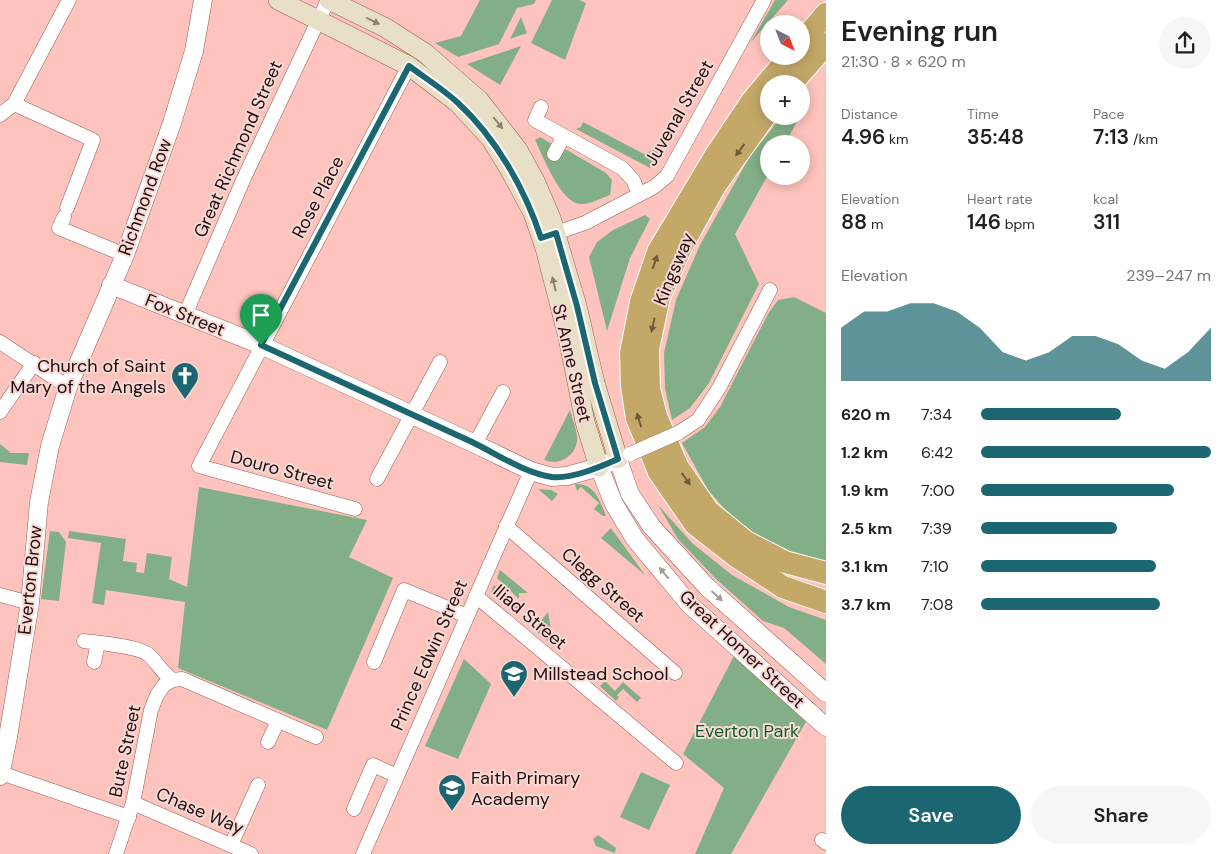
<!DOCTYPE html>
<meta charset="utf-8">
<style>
body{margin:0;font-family:"DM Sans",sans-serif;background:#f6f6f6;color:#202124;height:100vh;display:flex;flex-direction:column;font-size:19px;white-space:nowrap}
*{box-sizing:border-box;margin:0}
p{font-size:16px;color:#757577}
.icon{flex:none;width:28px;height:28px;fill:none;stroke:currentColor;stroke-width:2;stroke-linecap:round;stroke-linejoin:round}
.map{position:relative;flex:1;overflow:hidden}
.sheet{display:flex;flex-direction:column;background:#fff;width:400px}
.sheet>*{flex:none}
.needle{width:32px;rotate:138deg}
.tools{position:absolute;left:760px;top:15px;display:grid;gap:10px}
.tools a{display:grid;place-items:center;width:50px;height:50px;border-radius:50%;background:#fff;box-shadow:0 2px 12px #0003;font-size:25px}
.pin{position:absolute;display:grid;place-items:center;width:42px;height:42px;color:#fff;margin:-51px -21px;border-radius:50% 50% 50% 0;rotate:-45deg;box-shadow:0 0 5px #0007}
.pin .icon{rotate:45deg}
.round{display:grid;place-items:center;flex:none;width:52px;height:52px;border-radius:26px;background:#f6f6f6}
.head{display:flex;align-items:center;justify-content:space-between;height:85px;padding:0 15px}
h1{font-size:28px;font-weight:600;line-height:38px}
.figures{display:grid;grid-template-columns:repeat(3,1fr);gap:8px;height:85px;padding:5px 15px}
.figures div{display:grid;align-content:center}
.figures b{font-size:21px;font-weight:600}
.figures small{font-size:14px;font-weight:400}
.figures p{font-size:14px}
.chart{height:140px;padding:10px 15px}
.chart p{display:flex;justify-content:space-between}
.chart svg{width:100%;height:90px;margin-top:5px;fill:#1b6670;opacity:.7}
.cta{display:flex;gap:10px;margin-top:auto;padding:10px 15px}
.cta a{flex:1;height:58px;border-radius:30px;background:#1b6670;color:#fff;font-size:20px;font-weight:600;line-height:58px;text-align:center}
.cta a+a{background:#f6f6f6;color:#202124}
ul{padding:0 15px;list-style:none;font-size:16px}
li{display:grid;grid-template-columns:80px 60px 1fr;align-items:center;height:38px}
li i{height:12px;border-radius:6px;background:#1b6670}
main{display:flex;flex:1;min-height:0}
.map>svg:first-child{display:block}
.green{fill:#83af87}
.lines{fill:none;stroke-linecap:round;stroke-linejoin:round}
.minor-casing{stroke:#9c5b54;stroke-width:15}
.tertiary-casing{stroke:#9c5b54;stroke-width:19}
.secondary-casing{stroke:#9c5b54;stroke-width:20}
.trunk-casing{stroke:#fff;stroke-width:24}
.minor{stroke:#fff;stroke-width:14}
.tertiary{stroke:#fff;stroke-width:18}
.secondary{stroke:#e8dfc7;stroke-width:19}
.trunk{stroke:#c3a868;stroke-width:22}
.minor-bridge-casing{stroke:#9c5b54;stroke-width:15;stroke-linecap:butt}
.minor-bridge{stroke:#fff;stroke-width:14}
.oneway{fill:#908072}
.oneway2{fill:#745a38}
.oneway3{fill:#a79d9d}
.route-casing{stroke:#fff;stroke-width:10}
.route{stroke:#1b6670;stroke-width:6}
.labels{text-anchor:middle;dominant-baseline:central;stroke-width:4;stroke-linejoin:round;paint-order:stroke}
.street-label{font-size:18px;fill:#240b09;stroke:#f7d9d5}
.poi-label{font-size:18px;fill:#240b09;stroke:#f7d9d5;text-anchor:start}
.park-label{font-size:18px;fill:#0c5f22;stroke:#f7d9d5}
</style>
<main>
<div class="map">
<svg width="826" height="854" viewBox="0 0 826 854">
<rect width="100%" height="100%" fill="#fec3bc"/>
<g class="green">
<path d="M480,0H536L534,4L517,8L499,44L458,57L435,43L461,36Z"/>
<path d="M552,0H579L586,3L565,60L531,43Z"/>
<path d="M775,0H788L751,42Z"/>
<path d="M521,17L527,33L510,39Z"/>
<path d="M521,46L500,85L467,64Z"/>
<path d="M802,91L810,99L801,115V93Z"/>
<path d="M782,116H800L785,144H769V173L735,234L759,284L709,383L690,408L672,420L665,388L664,353L676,300L700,245L750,156Z"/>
<path d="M675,121L650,168L576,129L581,127L583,122L644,154L655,149L666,127Z"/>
<path d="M540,137L552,144L560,151L567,150L606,173L612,180L610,195C602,198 589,205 580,204C560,202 543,156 535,140Z"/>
<path d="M645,215L650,219L630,258L607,331L589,257L597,242L613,230Z"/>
<path d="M794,297L826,313V561L807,560L771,544L736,522L708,490L682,443L705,427L720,407L768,314L778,300Z"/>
<path d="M570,410C572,419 578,432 577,441C575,457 558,466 544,460Z"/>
<path d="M0,444L11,453H29L27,465L0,462Z"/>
<path d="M575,484C595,483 600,501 606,516H603L594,509L599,503L581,487L577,491Z"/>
<path d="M199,487L367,520L349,557L393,578L327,730L178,668L185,602L106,590L104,605L92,603L101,543L68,538L69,531L126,539L123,561L137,563L136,572L144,573L147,553L172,557L169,579L187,587Z"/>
<path d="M538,489L551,490L558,494L552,501Z"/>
<path d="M658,505L692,543L732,575L789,607L826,620V664L784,628L763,621L716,579L678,539Z"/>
<path d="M611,528L645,575L601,538Z"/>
<path d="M50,531L59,532L66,542L59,601L41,599Z"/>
<path d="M500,570L528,593H519V599L497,578Z"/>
<path d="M494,585L520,606L515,612L491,592Z"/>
<path d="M548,612L553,642L551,644L534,629Z"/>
<path d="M735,654L807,720L731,854H695L724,788L683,754Z"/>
<path d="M464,659L491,684L458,759L425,746Z"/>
<path d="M605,681L615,691L623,682L641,698L637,702L623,689L617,695L619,697L616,701L600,686Z"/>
<path d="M641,772L670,785L649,830L620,817Z"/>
<path d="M598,835L616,848L615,853L596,846L593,839Z"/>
</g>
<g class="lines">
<defs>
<g id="minor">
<path d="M14,104L93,140L67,208"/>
<path d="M541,107L535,120L622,168L633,180L639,194"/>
<path d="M0,115L14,104L69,0"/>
<path d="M554,154L564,136"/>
<path d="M64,217L59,228L125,255"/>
<path d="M547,236L585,223L654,187L667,176L764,0"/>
<path d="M185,315L244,178L328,0"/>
<path d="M0,342L68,387"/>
<path d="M0,412L34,363"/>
<path d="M678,433L698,420L719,388L770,290"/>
<path d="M475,444L503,392"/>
<path d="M377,479L440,362"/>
<path d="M355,509L199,466L409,66"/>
<path d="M506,526L675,673"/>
<path d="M0,595L30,603"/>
<path d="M476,596L676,763"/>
<path d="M84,641C99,643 138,646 149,655C158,663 162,674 173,680"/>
<path d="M94,662L98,643"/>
<path d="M374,662L404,590L467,616"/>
<path d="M268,742L278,721"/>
<path d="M1,773L129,817"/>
<path d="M133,803L251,854"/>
<path d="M354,809L373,765L397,776"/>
<path d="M822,840L826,843"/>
<path d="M231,845L258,785"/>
<path d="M116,854L133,803L151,710L157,695L164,685L173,680L182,679L316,737"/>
<path d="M363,854L531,471"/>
</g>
<g id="tertiary">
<path d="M111,285L261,345L475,444L531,471L552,477L567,476L599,467L618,459L630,494L652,527L707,587L826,693"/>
<path d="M599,467L614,504L635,539L689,604L826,727"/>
<path d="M0,776L8,737L30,603L39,502L50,446L68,387L125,255L172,123L194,51L203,0"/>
</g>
<g id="secondary">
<path d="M278,0L409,66L458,103L491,139L510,170L533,213L545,248L568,337L585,422L599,467"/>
<path d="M329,0L386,28L425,53L479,100L518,150L535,181L551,218L577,306L595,383L618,459"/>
</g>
<g id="trunk">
<path d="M801,43L826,14"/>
<path d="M790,56L753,100L716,155L658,252L641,302L631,353L632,386L637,418L659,472L695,524L736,556L783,587L826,602"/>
<path d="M791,84L826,44"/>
<path d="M769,110L716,184L681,247L659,297L648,349L649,389L656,416L677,466L708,511L746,542L785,562L826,573"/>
</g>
</defs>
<use href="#minor" class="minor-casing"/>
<use href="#tertiary" class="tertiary-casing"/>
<use href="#secondary" class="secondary-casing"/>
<use href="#trunk" class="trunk-casing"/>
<use href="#minor" class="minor"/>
<use href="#tertiary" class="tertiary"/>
<use href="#secondary" class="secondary"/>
<use href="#trunk" class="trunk"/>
<defs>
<path id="minor-bridge" d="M630,454L678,433"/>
</defs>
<use href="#minor-bridge" class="minor-bridge-casing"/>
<use href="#minor-bridge" class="minor-bridge"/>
</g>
<defs><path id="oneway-solid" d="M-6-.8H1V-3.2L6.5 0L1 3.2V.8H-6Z" transform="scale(1.25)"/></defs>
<g class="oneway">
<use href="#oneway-solid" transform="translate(373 21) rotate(26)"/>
<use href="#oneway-solid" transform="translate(498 123) rotate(51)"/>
<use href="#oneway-solid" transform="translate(554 284) rotate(-104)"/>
</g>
<g class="oneway2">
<use href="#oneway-solid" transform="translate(740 150) rotate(126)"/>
<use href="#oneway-solid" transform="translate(655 262) rotate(-71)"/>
<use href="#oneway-solid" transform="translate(653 325) rotate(102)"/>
<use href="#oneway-solid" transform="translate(639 420) rotate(-107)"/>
<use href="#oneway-solid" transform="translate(686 479) rotate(55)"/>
</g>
<g class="oneway3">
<use href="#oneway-solid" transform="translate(664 573) rotate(-130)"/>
<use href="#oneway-solid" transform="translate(717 596) rotate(42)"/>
</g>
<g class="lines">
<defs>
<path id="route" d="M409,66C425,78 443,89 458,103C496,138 525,189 541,238L556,233L577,306L595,383L618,459C600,467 572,479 552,477C524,473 497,454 472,442C402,410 332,377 261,345Z"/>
</defs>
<use href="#route" class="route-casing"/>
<use href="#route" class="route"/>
</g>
<defs>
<symbol id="church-pin" viewBox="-11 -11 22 30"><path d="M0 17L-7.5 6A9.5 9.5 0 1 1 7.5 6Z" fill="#1b6670" stroke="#f7d9d5"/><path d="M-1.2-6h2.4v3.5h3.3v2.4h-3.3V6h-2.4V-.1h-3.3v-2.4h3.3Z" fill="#fff"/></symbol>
<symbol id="school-pin" viewBox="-11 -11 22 30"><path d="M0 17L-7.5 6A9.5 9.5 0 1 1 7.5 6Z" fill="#1b6670" stroke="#f7d9d5"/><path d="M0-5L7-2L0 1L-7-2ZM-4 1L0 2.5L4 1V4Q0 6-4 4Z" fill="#fff"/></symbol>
</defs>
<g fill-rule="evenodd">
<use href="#church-pin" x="169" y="360" width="32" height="43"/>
<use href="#school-pin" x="498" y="658" width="32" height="43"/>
<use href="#school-pin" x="436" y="772" width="32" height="43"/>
</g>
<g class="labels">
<g class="street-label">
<text transform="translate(679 113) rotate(-60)">Juvenal Street</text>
<text transform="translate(238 149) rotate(-66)">Great Richmond Street</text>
<text transform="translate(145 197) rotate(-70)">Richmond Row</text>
<text transform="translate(318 197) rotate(-62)">Rose Place</text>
<text transform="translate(674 269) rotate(-67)">Kingsway</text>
<text transform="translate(185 315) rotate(22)">Fox Street</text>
<text transform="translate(572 363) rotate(77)">St Anne Street</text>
<text transform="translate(282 470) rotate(15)">Douro Street</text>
<text transform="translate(30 580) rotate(-84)">Everton Brow</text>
<text transform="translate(603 585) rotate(41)">Clegg Street</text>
<text transform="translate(530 617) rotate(40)">Iliad Street</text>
<text transform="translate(742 649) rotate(43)">Great Homer Street</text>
<text transform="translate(429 655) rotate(-66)">Prince Edwin Street</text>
<text transform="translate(125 751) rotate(-78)">Bute Street</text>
<text transform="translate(200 811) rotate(23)">Chase Way</text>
</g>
<g class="poi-label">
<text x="166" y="366" text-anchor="end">Church of Saint<tspan x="166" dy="21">Mary of the Angels</tspan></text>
<text x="533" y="674">Millstead School</text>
<text x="471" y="778">Faith Primary<tspan x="471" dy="21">Academy</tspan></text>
</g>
<g class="park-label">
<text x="747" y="731">Everton Park</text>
</g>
</g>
</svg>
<div class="tools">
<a><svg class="needle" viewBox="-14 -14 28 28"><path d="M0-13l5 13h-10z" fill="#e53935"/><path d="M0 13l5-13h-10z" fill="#757577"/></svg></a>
<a>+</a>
<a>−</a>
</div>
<div class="pin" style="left:261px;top:345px;background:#1e9e55"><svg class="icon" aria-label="arrive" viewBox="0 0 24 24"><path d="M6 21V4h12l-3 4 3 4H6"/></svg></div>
</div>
<section class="sheet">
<div class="head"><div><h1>Evening run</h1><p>21:30 · 8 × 620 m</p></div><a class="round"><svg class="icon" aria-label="share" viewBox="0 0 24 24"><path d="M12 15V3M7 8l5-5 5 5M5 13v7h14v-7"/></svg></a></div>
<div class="figures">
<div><p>Distance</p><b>4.96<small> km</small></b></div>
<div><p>Time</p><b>35:48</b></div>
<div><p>Pace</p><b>7:13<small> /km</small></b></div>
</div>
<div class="figures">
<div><p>Elevation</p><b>88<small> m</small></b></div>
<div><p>Heart rate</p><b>146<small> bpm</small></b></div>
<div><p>kcal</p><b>311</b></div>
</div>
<div class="chart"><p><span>Elevation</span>239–247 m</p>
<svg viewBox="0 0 160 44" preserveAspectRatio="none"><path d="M0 44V18L10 10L20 10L30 6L40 6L50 10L60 18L70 30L80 34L90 30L100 22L110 22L120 26L130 34L140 38L150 30L160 18V44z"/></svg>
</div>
<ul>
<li><b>620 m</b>7:34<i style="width:61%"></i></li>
<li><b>1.2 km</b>6:42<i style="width:100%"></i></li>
<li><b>1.9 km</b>7:00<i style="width:84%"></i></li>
<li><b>2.5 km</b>7:39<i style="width:59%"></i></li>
<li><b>3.1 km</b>7:10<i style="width:76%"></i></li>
<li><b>3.7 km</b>7:08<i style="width:78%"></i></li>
</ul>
<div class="cta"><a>Save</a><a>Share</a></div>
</section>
</main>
